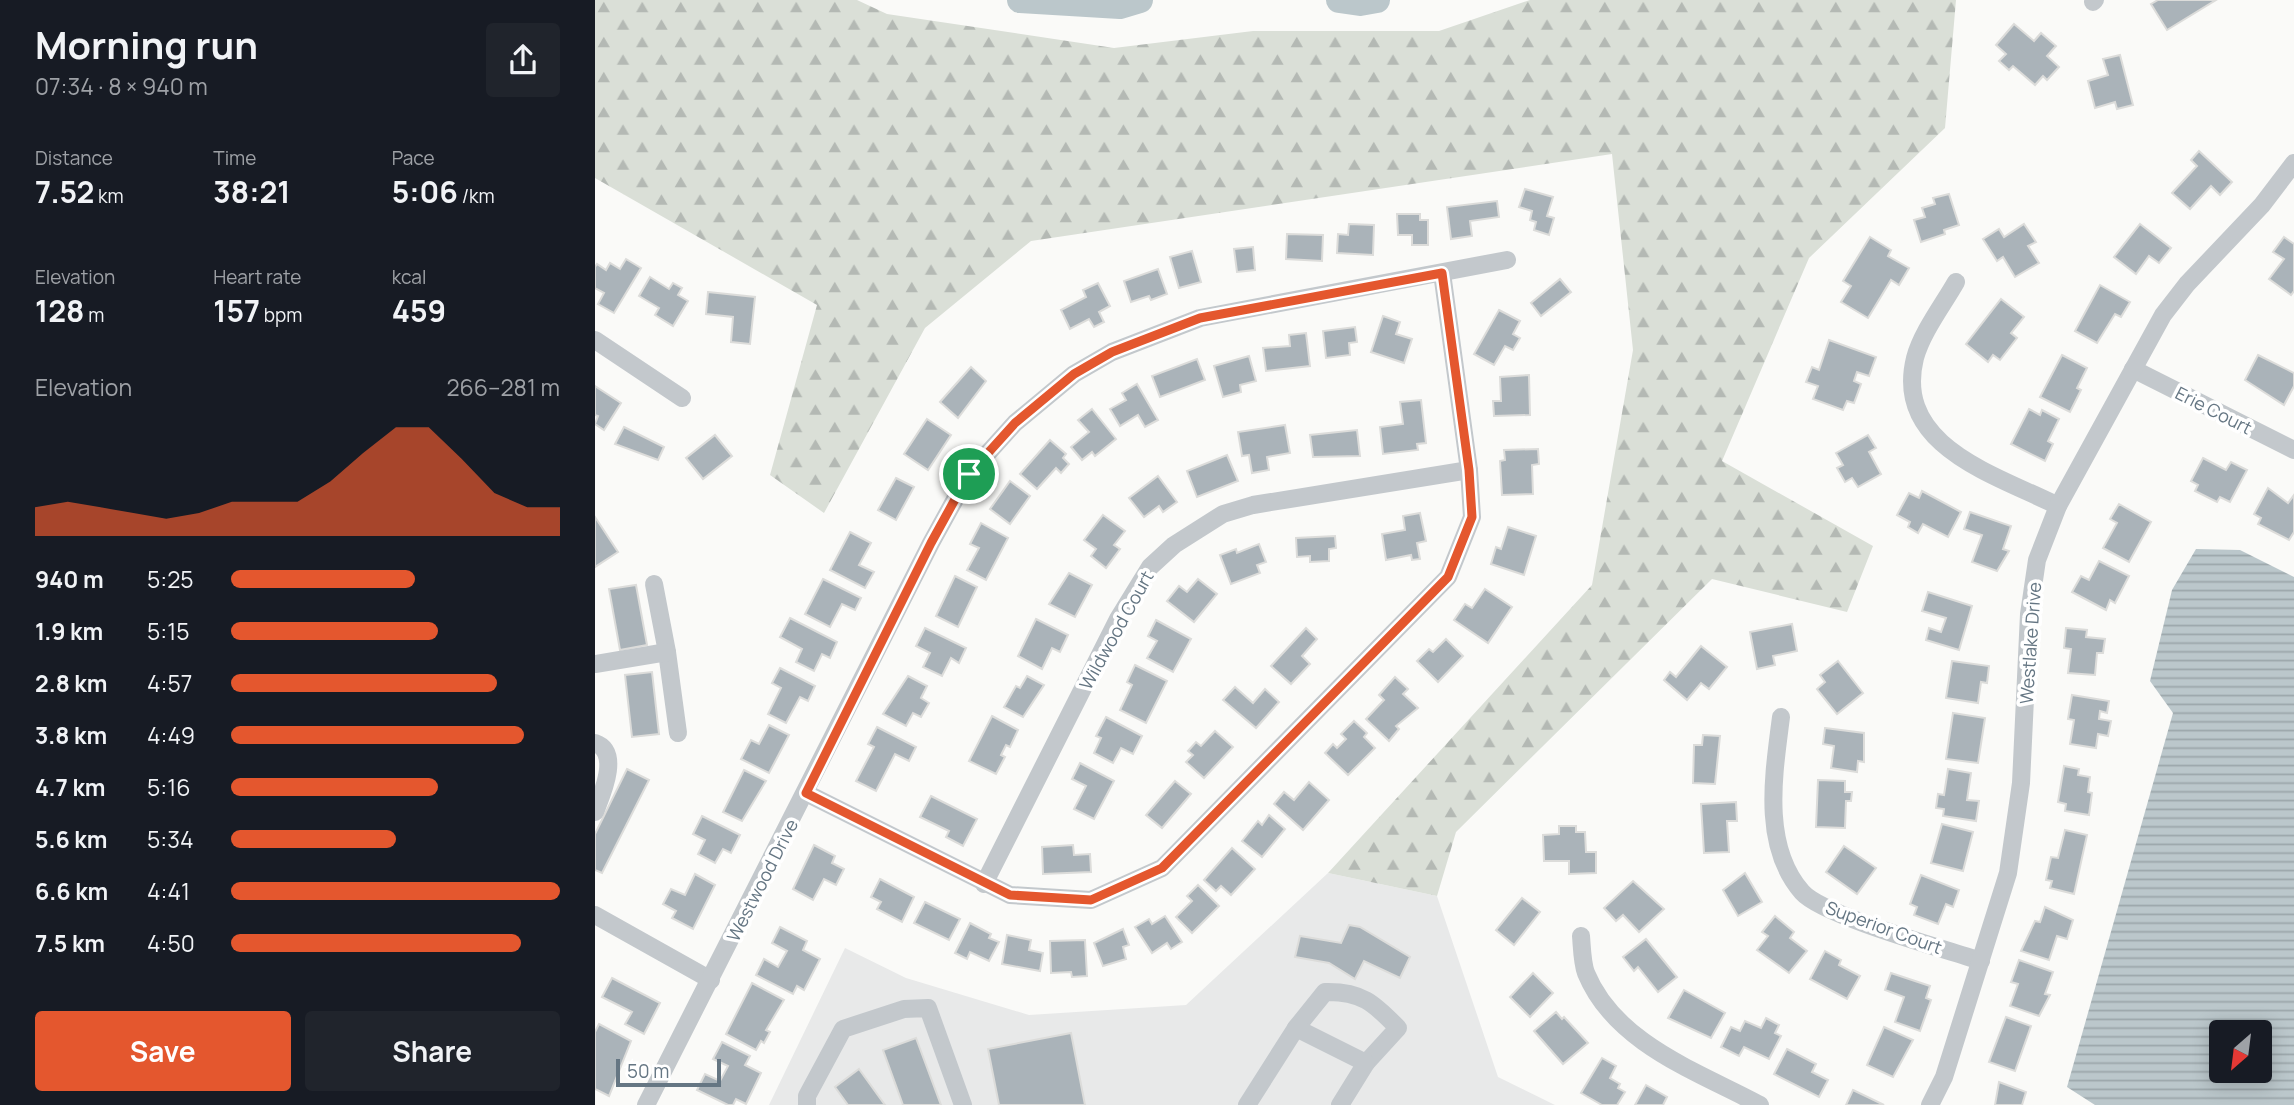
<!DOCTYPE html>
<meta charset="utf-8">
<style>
body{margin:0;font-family:Manrope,sans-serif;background:#20242c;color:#f1f3f6;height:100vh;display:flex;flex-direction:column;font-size:26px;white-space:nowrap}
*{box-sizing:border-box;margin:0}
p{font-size:23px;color:#9ea1a6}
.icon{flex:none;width:38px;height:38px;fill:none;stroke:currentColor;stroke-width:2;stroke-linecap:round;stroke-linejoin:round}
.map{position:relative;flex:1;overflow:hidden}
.side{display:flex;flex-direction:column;background:#171b24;width:595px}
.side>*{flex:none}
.needle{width:46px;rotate:208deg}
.tools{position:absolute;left:1614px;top:1020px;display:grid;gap:14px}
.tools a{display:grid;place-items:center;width:63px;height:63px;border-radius:7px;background:#171b24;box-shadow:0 4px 18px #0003;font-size:35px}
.scale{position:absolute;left:21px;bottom:18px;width:105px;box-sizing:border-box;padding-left:7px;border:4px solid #657683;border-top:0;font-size:19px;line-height:24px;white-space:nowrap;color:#657683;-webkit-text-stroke:5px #fff;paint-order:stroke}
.pin{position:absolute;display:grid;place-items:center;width:60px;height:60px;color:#fff;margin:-30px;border:4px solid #fff;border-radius:50%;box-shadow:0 2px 7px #0007}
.round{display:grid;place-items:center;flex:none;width:74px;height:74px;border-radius:7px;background:#20242c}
.head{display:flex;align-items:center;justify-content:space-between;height:119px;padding:0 35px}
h1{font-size:38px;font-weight:700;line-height:52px}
.metrics{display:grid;grid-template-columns:repeat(3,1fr);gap:10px;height:119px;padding:7px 35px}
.metrics div{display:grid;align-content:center}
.metrics b{font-size:30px;font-weight:700}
.metrics small{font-size:19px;font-weight:400}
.metrics p{font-size:19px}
.chart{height:196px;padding:14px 35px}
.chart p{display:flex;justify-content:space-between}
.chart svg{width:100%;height:126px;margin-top:7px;fill:#e4572e;opacity:.7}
.button{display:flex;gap:14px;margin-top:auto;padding:14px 35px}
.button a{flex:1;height:80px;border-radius:7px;background:#e4572e;color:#fff;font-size:28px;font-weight:700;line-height:80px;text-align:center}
.button a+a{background:#20242c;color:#f1f3f6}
ul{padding:0 35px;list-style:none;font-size:23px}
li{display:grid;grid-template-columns:112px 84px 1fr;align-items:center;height:52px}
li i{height:18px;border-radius:9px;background:#e4572e}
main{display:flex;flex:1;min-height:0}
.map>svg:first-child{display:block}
.built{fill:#e8e9e9}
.forest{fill:url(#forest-firs)}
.water{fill:url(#water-rules);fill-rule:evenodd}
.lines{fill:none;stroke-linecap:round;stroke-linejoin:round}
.river{stroke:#bbc7cb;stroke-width:26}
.building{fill:#aab3b9;stroke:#dcdcda;stroke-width:2}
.minor{stroke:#c3c8cc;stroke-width:18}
.route-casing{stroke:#fff;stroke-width:14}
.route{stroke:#e4572e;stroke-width:9}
.labels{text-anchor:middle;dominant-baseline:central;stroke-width:7;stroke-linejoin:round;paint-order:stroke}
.street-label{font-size:18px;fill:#657683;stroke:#fff}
</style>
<main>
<section class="side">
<div class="head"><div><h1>Morning run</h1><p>07:34 · 8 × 940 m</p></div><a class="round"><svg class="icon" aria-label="share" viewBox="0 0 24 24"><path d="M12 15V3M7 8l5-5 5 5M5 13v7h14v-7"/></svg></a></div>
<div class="metrics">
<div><p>Distance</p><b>7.52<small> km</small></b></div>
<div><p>Time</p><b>38:21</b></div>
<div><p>Pace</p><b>5:06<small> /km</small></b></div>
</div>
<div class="metrics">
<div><p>Elevation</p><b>128<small> m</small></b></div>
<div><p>Heart rate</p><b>157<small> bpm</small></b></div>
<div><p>kcal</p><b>459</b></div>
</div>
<div class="chart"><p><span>Elevation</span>266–281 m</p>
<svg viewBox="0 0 160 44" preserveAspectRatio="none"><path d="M0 44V34L10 32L20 34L30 36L40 38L50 36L60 32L70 32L80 32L90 25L100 15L110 6L120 6L130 17L140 29L150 34L160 34V44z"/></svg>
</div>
<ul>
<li><b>940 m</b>5:25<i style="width:56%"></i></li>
<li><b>1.9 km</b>5:15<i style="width:63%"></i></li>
<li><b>2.8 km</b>4:57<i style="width:81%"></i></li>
<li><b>3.8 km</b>4:49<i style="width:89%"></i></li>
<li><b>4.7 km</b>5:16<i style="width:63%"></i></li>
<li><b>5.6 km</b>5:34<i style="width:50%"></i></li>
<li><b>6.6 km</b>4:41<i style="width:100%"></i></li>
<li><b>7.5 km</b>4:50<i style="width:88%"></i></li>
</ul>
<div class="button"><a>Save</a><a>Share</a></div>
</section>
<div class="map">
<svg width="1699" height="1105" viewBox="0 0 1699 1105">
<defs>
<pattern id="forest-firs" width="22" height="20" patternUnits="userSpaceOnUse" patternTransform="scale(1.75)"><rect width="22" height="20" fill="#dadfd7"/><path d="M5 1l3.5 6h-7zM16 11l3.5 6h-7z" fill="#b4b9b4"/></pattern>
<pattern id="water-rules" width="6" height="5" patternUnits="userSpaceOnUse" patternTransform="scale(1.75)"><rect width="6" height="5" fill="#bbc7cb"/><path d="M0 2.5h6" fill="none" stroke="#9ca6aa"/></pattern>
</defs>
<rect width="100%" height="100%" fill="#fafaf8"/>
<path class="built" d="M733,873L842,896L903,1077L960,1105H174L250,948L311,978L434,1015L591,1005Z"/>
<path class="forest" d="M0,0H262L292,14L519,48L658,31H844L935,0H1361L1350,128L1214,258L1127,461L1278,546L1252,612L1117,579L861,832L842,896L733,873L997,585L1038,350L1017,154L436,241L330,328L229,513L175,475L222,305L0,178Z"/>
<path class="water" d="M1601,549L1645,550L1699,577V1105H1500L1472,1087L1578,713L1555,681L1577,590ZM1626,1032H1664V1071H1626Z"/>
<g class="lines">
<g class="river">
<path d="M425,0L525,6L545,0"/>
<path d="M744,0L765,3L782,0"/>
</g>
</g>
<g class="building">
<path d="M1563,0H1621L1572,30L1556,4Z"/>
<path d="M1419,24L1439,41L1446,33L1461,46L1452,56L1464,67L1452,80L1448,76L1440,85L1418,66L1414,70L1404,61L1411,54L1401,45Z"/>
<path d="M1525,55L1538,105L1522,109L1520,102L1500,108L1493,81L1513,75L1508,59Z"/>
<path d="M1604,151L1637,182L1625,195L1616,186L1595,209L1577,193L1602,166L1596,160Z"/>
<path d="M930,189L958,197L952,216L959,218L954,235L939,230L941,222L935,220L937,211L924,207Z"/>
<path d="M1354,194L1364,225L1349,230L1350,234L1326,242L1319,220L1330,217L1327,208L1340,204L1338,198Z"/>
<path d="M902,201L904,217L875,221L877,236L856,239L852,207Z"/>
<path d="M802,214H825V220H833V245H817V235H803Z"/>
<path d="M754,224L779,225L778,255L742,253L743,234L753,235Z"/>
<path d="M1429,224L1441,242L1433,246L1444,263L1420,277L1408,257L1402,261L1388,239L1404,229L1409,237Z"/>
<path d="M1545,224L1576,248L1564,263L1554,256L1541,274L1519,257Z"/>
<path d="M692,234L728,235L727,261L691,259Z"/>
<path d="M1275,237L1296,250L1293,256L1314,268L1304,285L1296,280L1273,318L1246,302L1256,286L1248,281Z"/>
<path d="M1689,237L1699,244V291L1696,295L1674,279L1689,259L1678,252Z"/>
<path d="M658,247L660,270L642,272L639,249Z"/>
<path d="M597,251L606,282L584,288L575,257Z"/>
<path d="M31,259L46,268L19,313L3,304L9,293L0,288V267L2,264L11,270L15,263L25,269Z"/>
<path d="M563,269L572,294L556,300L554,296L536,302L529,281Z"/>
<path d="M55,277L74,289L78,283L87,288L83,295L93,301L78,326L60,315L64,308L44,296Z"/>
<path d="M965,279L976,292L946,316L936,303Z"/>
<path d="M503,283L515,306L504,312L509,322L499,327L494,319L475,329L466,310L491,297L488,290Z"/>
<path d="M1505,285L1535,302L1526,317L1520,314L1502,343L1480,331Z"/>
<path d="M113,292L160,297L155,344L136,342L138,317L111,314Z"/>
<path d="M1406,299L1429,317L1416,333L1422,338L1405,360L1398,355L1393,362L1371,344Z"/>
<path d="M904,310L925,321L918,334L925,338L918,350L910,346L899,365L879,354Z"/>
<path d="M788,316L805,322L801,334L817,339L809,363L776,352Z"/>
<path d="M760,327L762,342L754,343L755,355L731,358L728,331Z"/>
<path d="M711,333L715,366L671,371L668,348L695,346L694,335Z"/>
<path d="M1234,340L1281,357L1274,376L1262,372L1259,381L1266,384L1259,403L1252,401L1248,410L1218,399L1223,386L1211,382L1217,367L1224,370Z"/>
<path d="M1467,355L1492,368L1482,388L1486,390L1475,412L1445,397Z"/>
<path d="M1663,355L1699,373V386L1689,405L1650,380Z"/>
<path d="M654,356L661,381L645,385L646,392L628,397L619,366Z"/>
<path d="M602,359L610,380L565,397L557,376Z"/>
<path d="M376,367L391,381L363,418L345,402Z"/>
<path d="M934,375L935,415L899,416L898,401H906L905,377Z"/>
<path d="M542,384L563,420L550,427L543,415L525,426L515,409L531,400L527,393Z"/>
<path d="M0,386L26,403L9,430L0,424L3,416L0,415Z"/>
<path d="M826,400L831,443L822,444L823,450L788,454L785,427L808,424L805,402Z"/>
<path d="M497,409L521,439L500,456L497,452L487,460L476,447L494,432L483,420Z"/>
<path d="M1434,409L1445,415L1447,410L1464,419L1453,441L1458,444L1450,461L1416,444Z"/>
<path d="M332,419L356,435L333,470L309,454Z"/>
<path d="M690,425L695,453L672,457L674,470L657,473L654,455L647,456L643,432Z"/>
<path d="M29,427L69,447L63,460L20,444Z"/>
<path d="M762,430L765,456L718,457L715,435Z"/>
<path d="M120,435L137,456L108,479L91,458Z"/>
<path d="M1273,435L1281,448L1274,452L1286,474L1263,487L1257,478L1250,482L1242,468L1248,465L1241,453Z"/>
<path d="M455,440L471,454L468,458L474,464L466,473L461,468L442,489L425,474Z"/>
<path d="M943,449L944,464L937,465L938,494L907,495L905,461L910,460L909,450Z"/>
<path d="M632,455L643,481L602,497L592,471Z"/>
<path d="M1608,458L1631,470L1636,462L1652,470L1635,502L1625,497L1622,502L1600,491L1603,485L1596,481Z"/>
<path d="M563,476L582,502L568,512L564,506L549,517L534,498Z"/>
<path d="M301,478L319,487L301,520L283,510Z"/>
<path d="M415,481L435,496L415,524L395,509Z"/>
<path d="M1673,488L1693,503L1699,495V532L1694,540L1663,524L1666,518L1659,514Z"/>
<path d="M1327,491L1366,512L1353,537L1328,524L1323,533L1313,527L1315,522L1302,515L1314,493L1324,498Z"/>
<path d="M1524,504L1556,522L1534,562L1508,548L1522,523L1515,519Z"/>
<path d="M1375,512L1416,526L1408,549L1414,551L1402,571L1377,562L1387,535L1369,529Z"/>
<path d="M825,513L831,541L822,543L825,559L817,560L816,555L791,560L787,534L810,530L808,516Z"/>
<path d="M508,515L530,531L519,545L525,549L511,568L496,556L501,549L489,540Z"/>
<path d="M0,517L23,552L0,567Z"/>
<path d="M386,523L413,538L391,580L372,570L384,548L375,544Z"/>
<path d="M913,527L941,536L929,575L896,564L901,547L906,549Z"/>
<path d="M255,532L276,543L264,565L279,572L270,588L235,570Z"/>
<path d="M740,536L741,548L734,549V561L715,562V556L702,557L701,538Z"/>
<path d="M664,544L671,562L662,565L665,573L636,584L625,555L641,549L642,553Z"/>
<path d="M1504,561L1534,576L1520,603L1515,600L1511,610L1477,592L1486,576L1494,580Z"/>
<path d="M474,573L497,585L480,617L454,604Z"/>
<path d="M360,576L382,587L363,627L341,616Z"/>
<path d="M228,579L266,598L260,610L247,604L235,627L210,614Z"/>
<path d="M603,579L622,594L599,622L572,601L584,586L592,592Z"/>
<path d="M41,585L52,645L25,650L14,589Z"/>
<path d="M890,589L917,607L893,643L859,620L870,604L877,608Z"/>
<path d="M1333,592L1377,606L1364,650L1331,640L1334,628L1346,632L1351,618L1327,611Z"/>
<path d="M195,618L242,642L235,658L227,654L219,671L201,662L207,649L185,637Z"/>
<path d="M441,619L473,635L465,652L457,648L447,669L423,656Z"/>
<path d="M561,620L596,639L578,672L552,658L562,641L553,636Z"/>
<path d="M1197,624L1202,651L1178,656L1180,665L1162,669L1155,632Z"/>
<path d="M330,628L371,648L364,663L356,658L347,676L328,667L335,653L321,646Z"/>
<path d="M711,628L722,639L707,656L715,664L696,684L676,666Z"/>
<path d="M1471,628L1492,630L1491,637L1510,639L1508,653H1502L1500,675L1473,673L1476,649L1469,648Z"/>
<path d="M851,639L868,656L843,682L822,661L834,649L838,652Z"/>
<path d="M1106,646L1132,667L1114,689L1106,683L1092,700L1069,680L1075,672L1081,677Z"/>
<path d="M1243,661L1268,693L1242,714L1222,689L1230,682L1225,675Z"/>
<path d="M1357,661L1394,666L1392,683L1386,682L1383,703L1351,698Z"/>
<path d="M540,665L572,681L551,723L525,710L537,685L532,682Z"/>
<path d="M185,668L220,686L213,701L205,697L191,723L173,714L186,688L177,683Z"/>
<path d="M57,672L64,734L37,737L30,675Z"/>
<path d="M313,676L332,686L326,698L334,703L326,717L318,713L311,726L288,714Z"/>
<path d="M432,676L449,685L428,717L409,707L421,686L425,688Z"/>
<path d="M800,677L813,689L808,694L823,708L801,726L804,729L794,741L771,719L789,700L784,695Z"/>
<path d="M640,687L658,703L670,689L684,702L661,728L628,700Z"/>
<path d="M1477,695L1514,701L1512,713L1505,711L1504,719L1516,721L1513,736L1503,734L1501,748L1475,744L1479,720L1473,719Z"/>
<path d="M1358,713L1390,718L1383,763L1351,759Z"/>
<path d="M397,716L423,730L415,747L411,745L406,755L410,757L401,774L374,761Z"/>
<path d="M511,717L547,736L538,754L526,748L518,763L499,753L506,738L501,736Z"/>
<path d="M759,721L772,733L769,737L780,748L753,775L730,753L738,744L742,748L751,739L746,734Z"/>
<path d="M174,725L194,735L174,773L146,759L156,740L164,744Z"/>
<path d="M282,727L321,747L314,761L300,754L281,791L261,781L279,747L273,744Z"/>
<path d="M1230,728L1269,733V762L1263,761L1262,772L1236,768L1239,746L1228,744Z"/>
<path d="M620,731L638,747L609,778L591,762L598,755L593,751L601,742L606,746Z"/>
<path d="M1108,735L1125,736L1120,784L1098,783L1099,745H1107Z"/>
<path d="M485,763L519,781L499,819L479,809L491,786L477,779Z"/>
<path d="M1469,766L1484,769L1483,775L1495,777L1493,792L1497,793L1494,815L1470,811L1471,804L1463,802Z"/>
<path d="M32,769L54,780L7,873L0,870V834Z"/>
<path d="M1353,769L1376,773L1372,800L1384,801L1381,821L1348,816L1349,809L1341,808L1343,794L1349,795Z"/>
<path d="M149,770L171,781L147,821L128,812Z"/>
<path d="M1223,780L1250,781V792H1257L1256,801H1251L1250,828L1221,827Z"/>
<path d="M580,781L596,794L567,828L551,815Z"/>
<path d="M714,782L734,800L708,830L679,804L689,792L699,800Z"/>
<path d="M336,796L382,819L368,846L351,837L354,831L325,817Z"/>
<path d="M1141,802L1142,821H1132L1134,852L1109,853L1106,804Z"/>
<path d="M674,815L690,829L667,857L647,841L663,821L667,825Z"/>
<path d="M107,816L145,835L136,853L128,849L120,863L103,854L110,840L98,834Z"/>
<path d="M1347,824L1378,832L1368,871L1336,863Z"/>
<path d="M964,826H981V832H990L991,852H1001V873L974,874V861H949L948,835L964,834Z"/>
<path d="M1470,830L1492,835L1479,894L1455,888L1457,881L1451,880L1456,857L1463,858Z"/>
<path d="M219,845L240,856L237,863L249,869L241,885L229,879L218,900L198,889Z"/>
<path d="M478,845L479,855L495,854L496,872L448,874L447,847Z"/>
<path d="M1249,846L1281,868L1262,894L1231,872Z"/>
<path d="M637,848L660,869L636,895L626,886L621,891L609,880Z"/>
<path d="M1150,873L1167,902L1143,916L1128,890Z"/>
<path d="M100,874L120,885L98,929L77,918L81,911L68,904L76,889L90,895Z"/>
<path d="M1326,875L1364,890L1358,907L1351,904L1343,924L1319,915L1322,907L1315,904Z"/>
<path d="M285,879L319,897L307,922L282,909L286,902L276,897Z"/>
<path d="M1038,881L1069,909L1044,932L1028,915L1021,921L1009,908Z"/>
<path d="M603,885L624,906L597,933L581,917L597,901L592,896Z"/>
<path d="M927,898L945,912L919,945L901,930Z"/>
<path d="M330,902L365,919L354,940L319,923Z"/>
<path d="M1450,907L1478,920L1472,939L1462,936L1454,960L1426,951L1440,921L1445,922Z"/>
<path d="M570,916L587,942L576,949L572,943L557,953L540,927L554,919L557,924Z"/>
<path d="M1180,916L1199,932L1195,938L1212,951L1194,973L1162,950L1173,936L1167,932Z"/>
<path d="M375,923L396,934L394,938L404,942L394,961L375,952L372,959L360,953Z"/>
<path d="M754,925L765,927L815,957L805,978L769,961L760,979L734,963L700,957L705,936L746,943Z"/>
<path d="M185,927L212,941L208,950L225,959L209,990L202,986L198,994L161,975L169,959L183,967L192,951L177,943Z"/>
<path d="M528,929L534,945L528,947L531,959L508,966L499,943Z"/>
<path d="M412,935L436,940L434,950L448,953L445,971L407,964Z"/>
<path d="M1051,939L1082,977L1063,992L1043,967L1039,971L1028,957Z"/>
<path d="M490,940L492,976L477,977L476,972L456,973L455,941Z"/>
<path d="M1230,951L1246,960L1244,965L1265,976L1252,999L1215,979Z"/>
<path d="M1424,960L1458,972L1450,994L1455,995L1444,1016L1415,1006L1423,984L1416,982Z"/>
<path d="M938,973L958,993L935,1017L915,997Z"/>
<path d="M1296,973L1335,986L1331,998L1336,1000L1325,1031L1300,1022L1309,997L1290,990Z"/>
<path d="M17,978L65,1003L49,1034L30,1024L37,1012L7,997Z"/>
<path d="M157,983L189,1000L171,1030L175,1032L169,1043L166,1041L161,1050L131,1034Z"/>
<path d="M1089,990L1130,1013L1116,1038L1073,1018Z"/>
<path d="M961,1012L967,1019L969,1017L993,1043L968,1064L939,1031Z"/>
<path d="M1411,1017L1436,1026L1420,1071L1394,1062Z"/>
<path d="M1171,1018L1184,1025L1180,1033L1186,1036L1174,1059L1149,1047L1144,1056L1126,1047L1136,1027L1145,1031L1150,1021L1166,1028Z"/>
<path d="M4,1024L36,1041L14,1096L0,1089V1032Z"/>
<path d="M1289,1027L1318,1040L1298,1077L1272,1065Z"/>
<path d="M476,1033L490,1105H404L393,1049Z"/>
<path d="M321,1038L346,1105H308L288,1050Z"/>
<path d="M127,1042L155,1056L150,1065L166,1073L151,1104L141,1099L138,1105H133L102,1090L110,1074L125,1081L133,1066L118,1059Z"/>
<path d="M1192,1049L1221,1064L1217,1072L1233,1080L1224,1097L1179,1074Z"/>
<path d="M1007,1058L1021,1066L1015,1078L1025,1084L1023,1088L1030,1092L1022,1105H1007L986,1093Z"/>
<path d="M264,1069L290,1105H253L240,1087Z"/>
<path d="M1404,1082L1431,1092L1427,1105H1400Z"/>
<path d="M1051,1085L1072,1097L1068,1105H1040Z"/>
<path d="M1258,1090L1289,1105H1251Z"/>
</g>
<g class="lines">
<g class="minor">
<path d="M1498,2L1500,0"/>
<path d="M1361,282C1348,305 1327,332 1320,358C1298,447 1402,475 1463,506"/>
<path d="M0,340L87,398"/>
<path d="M1538,369L1699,450"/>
<path d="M59,584L72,652L83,733"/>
<path d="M0,664L72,652"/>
<path d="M1186,717C1179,773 1166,845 1207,892C1228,916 1350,949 1386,961"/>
<path d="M0,743C26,752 7,794 0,812"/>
<path d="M211,793L415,895L496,900L567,868L853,577L877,517L874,470L847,273"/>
<path d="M389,884L523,619L555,567L579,545L628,514L658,505L874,470"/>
<path d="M0,915L116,980"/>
<path d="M986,936C987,947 987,962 991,973C1020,1044 1104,1072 1165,1105"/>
<path d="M701,1028L730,992C766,991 779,1003 803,1028L771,1063"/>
<path d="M51,1105L336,543L374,474L420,423L479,374L517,352L605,318L912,260"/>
<path d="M212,1105V1096L248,1029L309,1009L333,1008L368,1105"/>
<path d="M652,1105L701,1028L771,1063L745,1105"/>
<path d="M1335,1105L1349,1077L1413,873L1426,783L1434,614L1442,560L1463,506L1568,315L1592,284L1667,205L1699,163"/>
</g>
</g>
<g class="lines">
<defs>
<path id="route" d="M847,273L874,470L877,517L853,577L567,868L496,900L415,895L211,793L336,543L374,474L420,423L479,374L517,352L605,318Z"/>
</defs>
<use href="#route" class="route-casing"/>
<use href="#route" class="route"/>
</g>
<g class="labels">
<g class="street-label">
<text transform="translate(1619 410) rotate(27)">Erie Court</text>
<text transform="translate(521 630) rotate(-61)">Wildwood Court</text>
<text transform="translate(1435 643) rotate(-86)">Westlake Drive</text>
<text transform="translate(167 880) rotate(-63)">Westwood Drive</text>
<text transform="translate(1289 927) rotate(20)">Superior Court</text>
</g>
</g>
</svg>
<div class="tools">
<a><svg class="needle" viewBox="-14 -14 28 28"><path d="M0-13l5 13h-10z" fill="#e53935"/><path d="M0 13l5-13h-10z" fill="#9ea1a6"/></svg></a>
</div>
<div class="scale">50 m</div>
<div class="pin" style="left:374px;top:474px;background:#1e9e55"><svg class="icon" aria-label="arrive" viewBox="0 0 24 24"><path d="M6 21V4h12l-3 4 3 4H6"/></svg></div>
</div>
</main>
